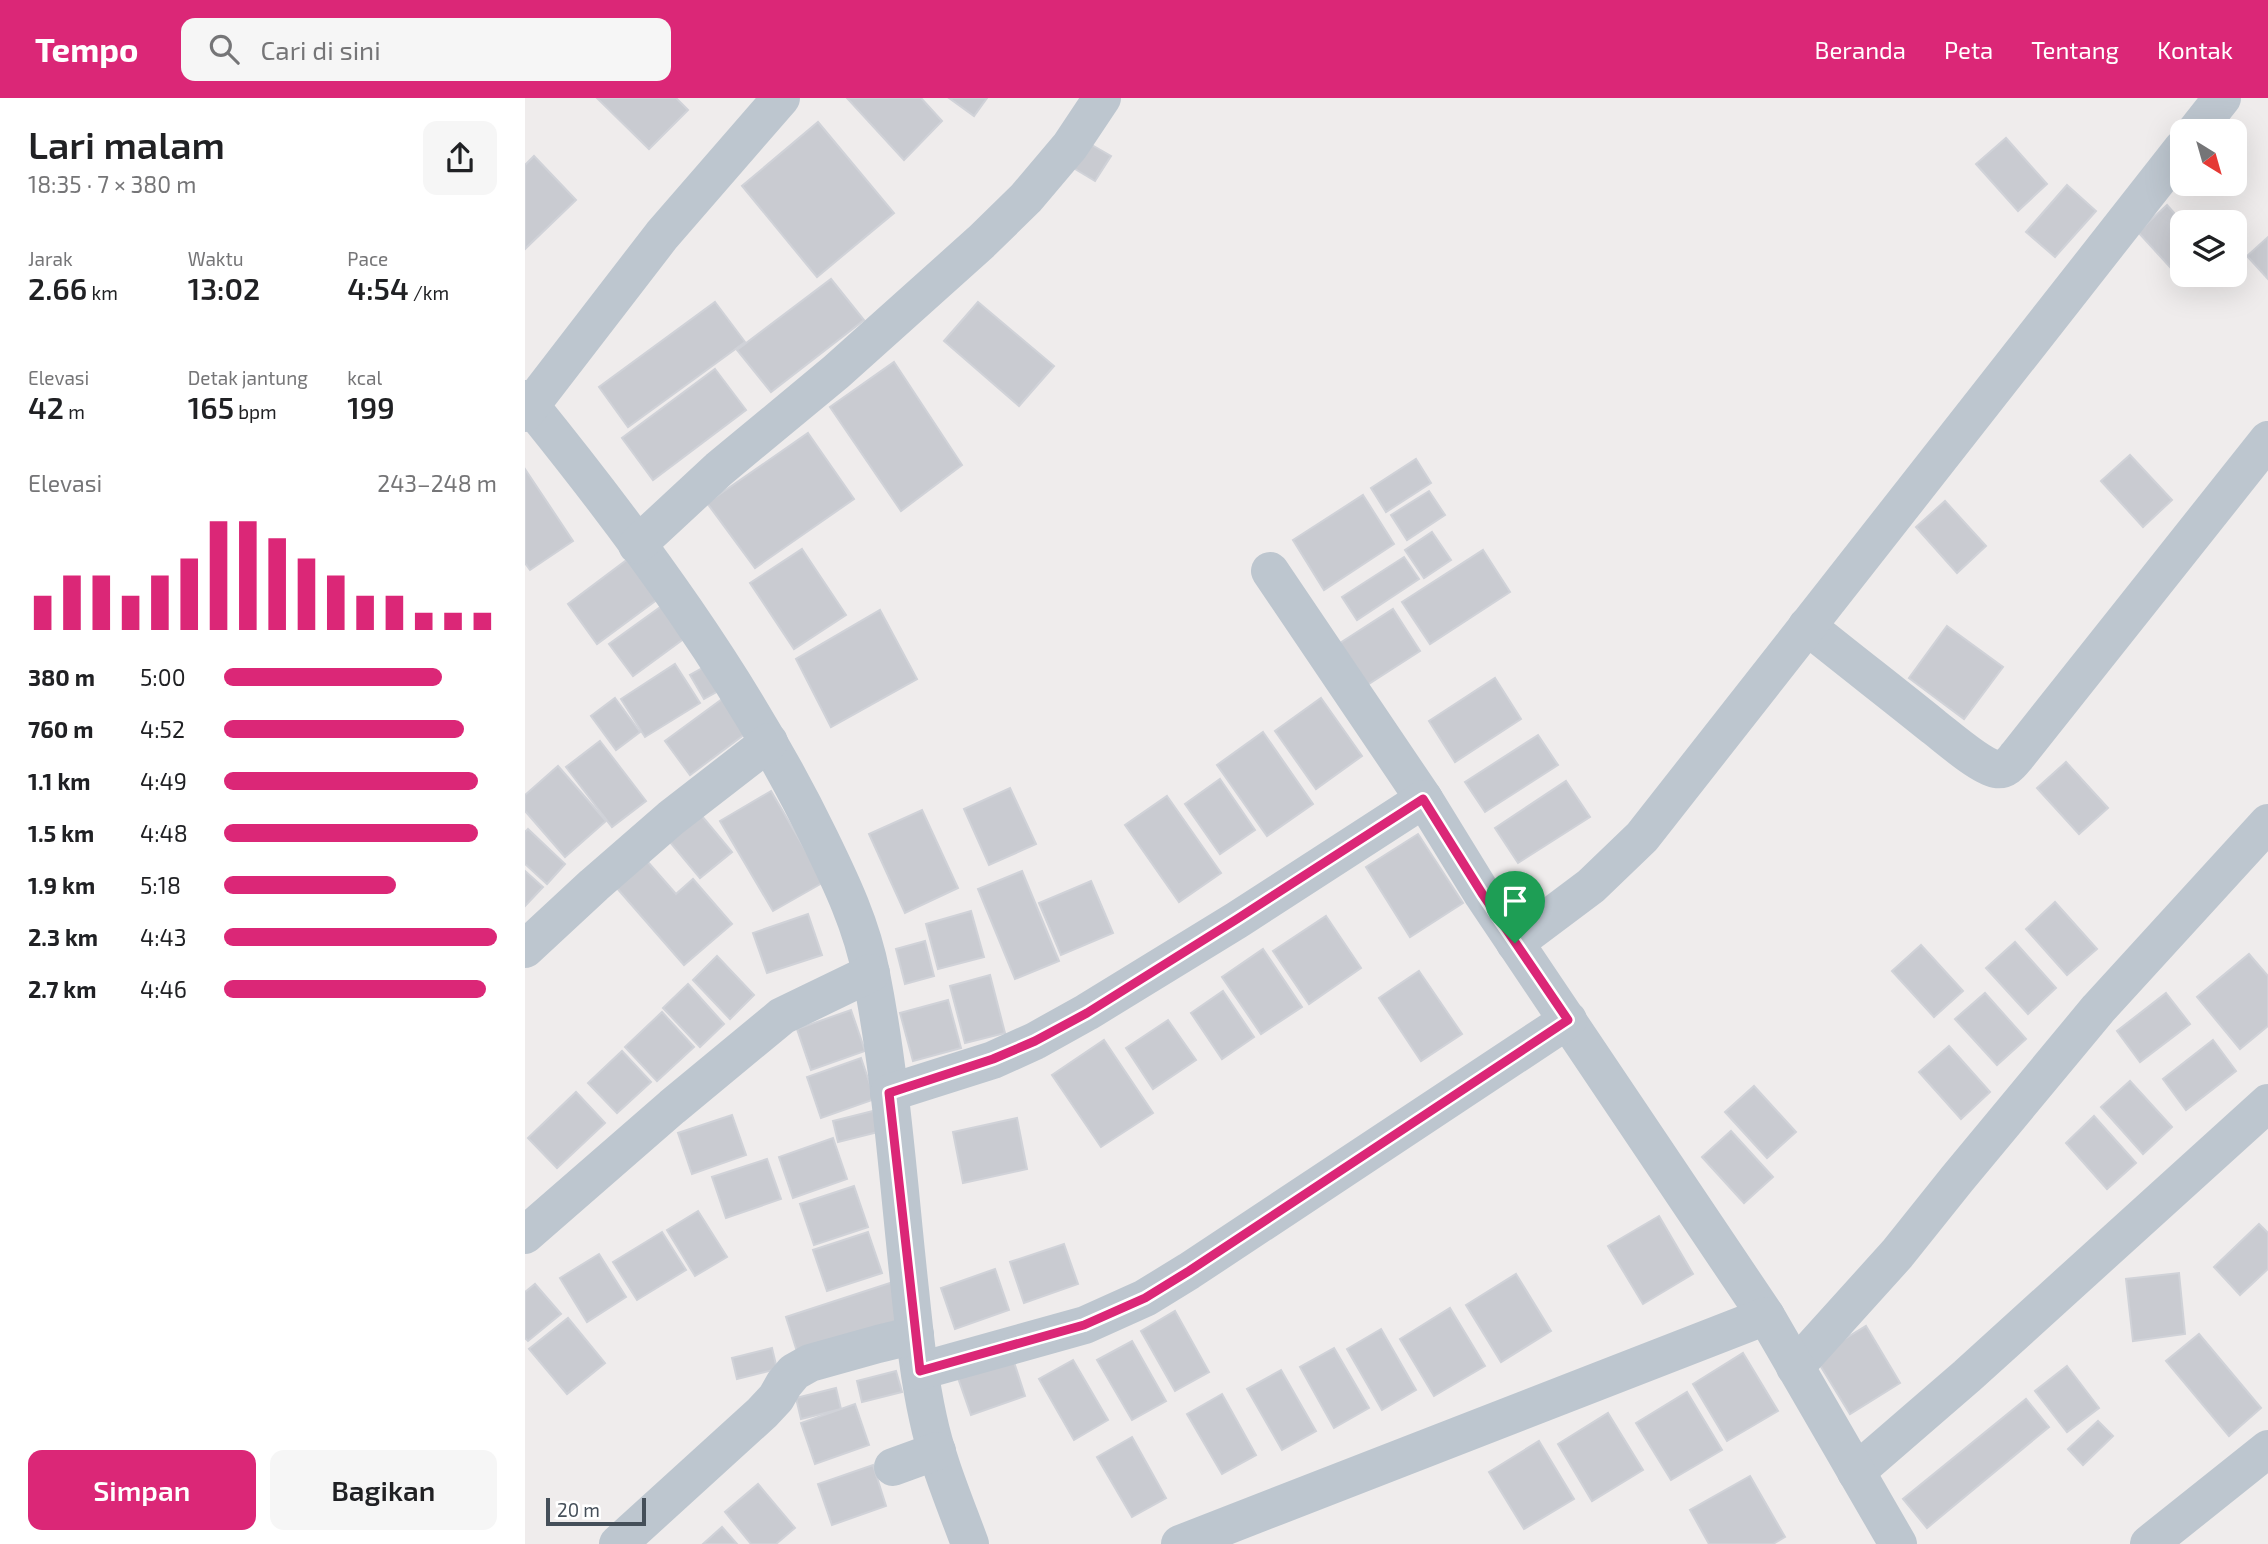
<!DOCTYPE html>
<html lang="id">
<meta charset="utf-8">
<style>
body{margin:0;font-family:"Exo 2",sans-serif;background:#f6f6f6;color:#202124;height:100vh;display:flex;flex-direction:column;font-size:26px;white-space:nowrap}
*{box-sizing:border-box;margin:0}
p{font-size:23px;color:#757577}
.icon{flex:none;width:38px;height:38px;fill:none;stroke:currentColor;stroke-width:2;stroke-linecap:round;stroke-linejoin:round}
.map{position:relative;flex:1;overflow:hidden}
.panel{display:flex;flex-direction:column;background:#fff;width:525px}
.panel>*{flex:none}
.needle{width:46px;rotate:143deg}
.controls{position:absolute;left:1645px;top:21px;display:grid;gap:14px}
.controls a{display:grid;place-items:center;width:77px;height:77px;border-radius:14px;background:#fff;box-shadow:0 7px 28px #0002;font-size:35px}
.scale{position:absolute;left:21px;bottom:18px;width:100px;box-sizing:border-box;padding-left:7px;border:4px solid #454f59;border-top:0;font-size:19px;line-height:24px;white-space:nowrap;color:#454f59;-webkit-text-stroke:5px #fff;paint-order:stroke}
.pin{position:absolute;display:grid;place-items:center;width:60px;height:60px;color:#fff;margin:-72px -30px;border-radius:50% 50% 50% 0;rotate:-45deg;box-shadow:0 0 7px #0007}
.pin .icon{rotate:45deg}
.round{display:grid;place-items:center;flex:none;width:74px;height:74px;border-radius:14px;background:#f6f6f6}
.overview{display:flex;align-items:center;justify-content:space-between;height:119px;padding:0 28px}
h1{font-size:38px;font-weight:600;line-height:52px}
.metrics{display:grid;grid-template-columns:repeat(3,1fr);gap:10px;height:119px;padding:7px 28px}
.metrics div{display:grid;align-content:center}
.metrics b{font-size:30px;font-weight:600}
.metrics small{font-size:19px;font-weight:400}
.metrics p{font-size:19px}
.chart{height:196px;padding:14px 28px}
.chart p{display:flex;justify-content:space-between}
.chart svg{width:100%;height:126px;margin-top:7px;stroke:#db2777;stroke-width:6}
.button{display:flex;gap:14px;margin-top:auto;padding:14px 28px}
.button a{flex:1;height:80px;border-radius:14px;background:#db2777;color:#fff;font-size:28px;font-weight:600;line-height:80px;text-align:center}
.button a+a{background:#f6f6f6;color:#202124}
ul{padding:0 28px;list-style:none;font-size:23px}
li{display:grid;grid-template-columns:112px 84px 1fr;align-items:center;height:52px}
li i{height:18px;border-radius:9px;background:#db2777}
header{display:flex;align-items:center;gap:42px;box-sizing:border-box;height:98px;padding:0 35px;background:#db2777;color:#fff}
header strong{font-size:33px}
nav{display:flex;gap:38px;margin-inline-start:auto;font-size:24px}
.search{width:490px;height:63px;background:#f6f6f6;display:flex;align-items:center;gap:18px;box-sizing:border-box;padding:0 24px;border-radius:14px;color:#757577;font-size:26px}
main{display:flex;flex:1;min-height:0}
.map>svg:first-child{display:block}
.building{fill:#c9cbd1;stroke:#d0d2d8;stroke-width:2}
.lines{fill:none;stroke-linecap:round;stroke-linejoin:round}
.minor{stroke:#bdc6cf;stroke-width:38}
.route-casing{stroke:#fff;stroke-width:14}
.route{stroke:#db2777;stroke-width:9}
</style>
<header>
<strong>Tempo</strong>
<div class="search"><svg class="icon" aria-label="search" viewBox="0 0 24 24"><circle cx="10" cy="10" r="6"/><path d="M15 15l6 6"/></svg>Cari di sini</div>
<nav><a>Beranda</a><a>Peta</a><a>Tentang</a><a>Kontak</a></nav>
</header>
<main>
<section class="panel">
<div class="overview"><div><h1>Lari malam</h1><p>18:35 · 7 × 380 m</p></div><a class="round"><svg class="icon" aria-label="share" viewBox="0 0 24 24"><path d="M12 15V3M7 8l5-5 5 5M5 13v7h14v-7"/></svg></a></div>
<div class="metrics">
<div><p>Jarak</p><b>2.66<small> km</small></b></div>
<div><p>Waktu</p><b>13:02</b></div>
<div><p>Pace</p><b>4:54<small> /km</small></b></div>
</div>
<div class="metrics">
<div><p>Elevasi</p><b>42<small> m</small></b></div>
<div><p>Detak jantung</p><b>165<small> bpm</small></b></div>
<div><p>kcal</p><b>199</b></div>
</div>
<div class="chart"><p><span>Elevasi</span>243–248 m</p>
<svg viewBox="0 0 160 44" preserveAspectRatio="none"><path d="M5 44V32M15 44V25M25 44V25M35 44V32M45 44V25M55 44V19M65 44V6M75 44V6M85 44V12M95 44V19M105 44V25M115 44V32M125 44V32M135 44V38M145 44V38M155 44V38"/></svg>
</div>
<ul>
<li><b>380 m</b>5:00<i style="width:80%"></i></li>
<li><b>760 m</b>4:52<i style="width:88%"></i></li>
<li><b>1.1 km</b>4:49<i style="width:93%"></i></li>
<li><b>1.5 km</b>4:48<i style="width:93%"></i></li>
<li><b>1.9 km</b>5:18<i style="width:63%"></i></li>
<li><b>2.3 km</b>4:43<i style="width:100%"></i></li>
<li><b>2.7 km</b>4:46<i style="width:96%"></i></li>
</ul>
<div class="button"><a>Simpan</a><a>Bagikan</a></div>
</section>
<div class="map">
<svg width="1743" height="1446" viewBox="0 0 1743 1446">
<rect width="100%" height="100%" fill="#efecec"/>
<g class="building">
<path d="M72,0H151L163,12L124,51Z"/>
<path d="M322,0H396L417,23L379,62Z"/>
<path d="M424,0H462L449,18Z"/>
<path d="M293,24L369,115L292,179L217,88Z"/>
<path d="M1481,40L1522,86L1493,113L1451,66Z"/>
<path d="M560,43L586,58L570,83L545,68Z"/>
<path d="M9,58L51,102L0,151V67Z"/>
<path d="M1542,87L1571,113L1530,159L1501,134Z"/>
<path d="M1642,107L1657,124L1658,177L1655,180L1613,134Z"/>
<path d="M1743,139V181L1722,158Z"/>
<path d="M306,181L339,222L246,294L212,252Z"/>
<path d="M190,204L220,244L103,329L74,289Z"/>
<path d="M453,204L529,268L494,308L419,243Z"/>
<path d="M369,264L437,367L376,413L305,309Z"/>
<path d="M190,271L221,312L128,382L97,340Z"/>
<path d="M283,335L329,401L230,470L182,405Z"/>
<path d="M1605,357L1647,402L1618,429L1576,383Z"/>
<path d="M891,361L906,385L861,414L846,390Z"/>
<path d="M0,371L48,443L5,472L0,465Z"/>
<path d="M904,393L920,417L882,442L866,417Z"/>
<path d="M838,397L869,446L799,492L768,442Z"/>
<path d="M1420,403L1461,448L1432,475L1391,429Z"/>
<path d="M907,434L926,462L899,480L880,452Z"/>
<path d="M277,451L321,517L269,551L225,485Z"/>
<path d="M958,452L985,494L905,546L877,504Z"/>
<path d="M107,458L137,498L72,546L43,506Z"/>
<path d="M879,459L894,481L832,522L817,499Z"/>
<path d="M141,505L164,537L108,578L84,546Z"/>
<path d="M868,511L895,553L842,587L815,545Z"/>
<path d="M355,512L392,581L306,629L271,561Z"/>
<path d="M1422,528L1478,569L1439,621L1384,580Z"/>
<path d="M190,563L204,587L179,601L165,577Z"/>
<path d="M150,566L175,605L120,639L96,601Z"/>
<path d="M970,580L996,621L930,664L904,623Z"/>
<path d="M200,599L224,633L165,677L140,643Z"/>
<path d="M90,600L115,634L91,652L66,618Z"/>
<path d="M796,600L837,658L791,691L750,633Z"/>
<path d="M738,634L788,706L742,738L692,667Z"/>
<path d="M1013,637L1033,667L960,714L940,684Z"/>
<path d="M75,643L121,703L87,729L41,669Z"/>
<path d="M1541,664L1583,710L1554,736L1512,690Z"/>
<path d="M33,668L81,723L40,759L0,713V697Z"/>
<path d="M695,681L730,732L695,756L660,706Z"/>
<path d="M1041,683L1065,719L993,765L970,730Z"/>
<path d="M485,690L511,746L464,767L439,711Z"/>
<path d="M246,693L299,784L248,813L195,723Z"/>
<path d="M642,698L696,775L654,804L600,727Z"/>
<path d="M171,711L207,754L175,780L139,737Z"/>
<path d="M397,712L433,790L380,815L344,736Z"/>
<path d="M3,731L40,766L22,786L0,766V734Z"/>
<path d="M893,736L938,805L885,839L841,769Z"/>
<path d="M122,763L151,796L168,781L207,826L159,867L91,789Z"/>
<path d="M0,773L18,789L0,808Z"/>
<path d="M497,773L534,863L490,881L453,791Z"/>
<path d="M566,783L588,835L536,857L514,805Z"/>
<path d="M1530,804L1572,851L1542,877L1501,831Z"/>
<path d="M446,813L459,859L413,871L401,826Z"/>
<path d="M283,816L297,857L242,875L228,835Z"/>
<path d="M801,818L836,870L784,906L748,853Z"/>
<path d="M400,843L409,878L380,886L371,851Z"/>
<path d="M1490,844L1531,890L1503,916L1461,870Z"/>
<path d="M1396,847L1438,893L1409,919L1367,873Z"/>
<path d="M738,851L777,909L736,936L697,879Z"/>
<path d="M1724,856L1743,878V928L1715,951L1672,899Z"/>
<path d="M192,858L229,897L205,921L168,882Z"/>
<path d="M894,873L937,936L896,963L854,900Z"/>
<path d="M465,877L480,935L440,945L425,888Z"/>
<path d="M163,886L199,926L175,949L138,910Z"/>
<path d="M698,893L729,939L697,961L666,915Z"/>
<path d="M1460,895L1501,941L1472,967L1430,921Z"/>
<path d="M1641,895L1665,926L1615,964L1592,933Z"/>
<path d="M423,902L436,950L388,963L375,915Z"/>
<path d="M326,912L340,953L286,972L272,931Z"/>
<path d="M137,914L169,949L132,983L100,949Z"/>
<path d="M643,922L671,962L628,991L601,950Z"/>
<path d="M579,942L628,1015L576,1049L527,977Z"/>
<path d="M1688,942L1711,973L1661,1012L1638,981Z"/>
<path d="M1424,948L1465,994L1436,1021L1394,974Z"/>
<path d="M97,953L126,984L92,1015L63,985Z"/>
<path d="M336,960L350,1001L296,1020L282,979Z"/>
<path d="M1605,983L1647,1029L1618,1056L1576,1009Z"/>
<path d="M1229,988L1271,1034L1242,1060L1200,1014Z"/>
<path d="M51,994L80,1025L32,1070L3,1040Z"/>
<path d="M348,1013L353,1034L313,1044L308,1023Z"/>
<path d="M207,1017L221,1057L167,1076L153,1035Z"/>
<path d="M1569,1018L1611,1065L1582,1091L1541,1045Z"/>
<path d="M492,1020L502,1071L438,1085L428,1034Z"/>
<path d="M1206,1033L1248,1079L1219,1105L1177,1059Z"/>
<path d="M308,1040L322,1081L268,1100L254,1059Z"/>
<path d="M242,1061L256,1101L201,1120L187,1079Z"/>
<path d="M329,1088L343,1129L289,1147L275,1106Z"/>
<path d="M173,1113L202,1159L170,1178L142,1132Z"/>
<path d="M1134,1118L1168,1176L1118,1206L1083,1148Z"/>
<path d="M1734,1126L1743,1135V1171L1715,1197L1689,1169Z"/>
<path d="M137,1134L161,1172L112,1202L88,1164Z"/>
<path d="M343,1134L357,1175L302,1193L288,1152Z"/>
<path d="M539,1146L553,1186L499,1205L485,1164Z"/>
<path d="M74,1156L101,1199L62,1224L35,1180Z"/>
<path d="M470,1171L484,1212L430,1231L416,1190Z"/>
<path d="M1654,1175L1660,1236L1608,1243L1601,1181Z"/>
<path d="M991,1176L1026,1233L976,1264L941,1207Z"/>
<path d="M368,1184L382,1228L275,1263L261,1219Z"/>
<path d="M10,1186L36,1216L3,1243L0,1240V1194Z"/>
<path d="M925,1210L960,1268L909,1298L875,1241Z"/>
<path d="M650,1213L684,1274L650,1293L616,1233Z"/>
<path d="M43,1220L80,1265L42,1296L4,1251Z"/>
<path d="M1341,1228L1375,1285L1325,1316L1290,1259Z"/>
<path d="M856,1231L891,1292L857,1312L822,1251Z"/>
<path d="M1674,1236L1736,1310L1704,1338L1641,1263Z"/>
<path d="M607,1243L641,1303L607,1322L572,1262Z"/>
<path d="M247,1250L252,1271L212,1281L207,1260Z"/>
<path d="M809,1250L844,1310L809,1330L775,1269Z"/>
<path d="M1218,1255L1253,1313L1202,1343L1168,1286Z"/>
<path d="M487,1258L500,1298L446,1317L432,1277Z"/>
<path d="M548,1262L583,1322L549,1342L514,1281Z"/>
<path d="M1542,1268L1574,1310L1542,1334L1510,1293Z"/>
<path d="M756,1272L791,1333L757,1352L722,1291Z"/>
<path d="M371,1273L377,1294L337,1304L332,1283Z"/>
<path d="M311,1290L316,1311L276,1321L271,1300Z"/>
<path d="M1162,1294L1197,1352L1146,1382L1111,1325Z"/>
<path d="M697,1296L731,1357L697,1376L662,1316Z"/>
<path d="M1501,1301L1524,1329L1402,1430L1378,1401Z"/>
<path d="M330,1306L344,1347L290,1366L276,1325Z"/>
<path d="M1083,1315L1118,1372L1067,1403L1033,1346Z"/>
<path d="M1573,1323L1588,1338L1558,1367L1543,1351Z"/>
<path d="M607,1339L641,1400L607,1419L572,1359Z"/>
<path d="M1014,1343L1049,1401L999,1431L964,1374Z"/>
<path d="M348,1367L361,1408L307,1427L293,1386Z"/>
<path d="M1225,1378L1260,1439L1248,1446H1184L1165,1412Z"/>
<path d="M233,1386L270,1430L251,1446H226L200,1414Z"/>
<path d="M197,1429L212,1446H178Z"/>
</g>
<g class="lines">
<g class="minor">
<path d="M1671,33L1697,0"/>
<path d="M0,301C109,435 219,584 295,741C316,784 337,828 346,876C366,977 373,1081 384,1183C389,1229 393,1275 403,1320C412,1363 430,1405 445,1446"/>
<path d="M0,315L137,137L256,0"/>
<path d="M112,447L194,371L311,274L456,144L501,100L545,48L577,0"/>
<path d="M745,473L899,701L958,797L1241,1218"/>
<path d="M1282,528C1324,562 1367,595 1409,629C1422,639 1455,668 1471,671C1481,673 1487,664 1492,658L1743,342"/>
<path d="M990,845L1066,788L1117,739L1657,51"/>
<path d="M0,851L69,787L146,720L244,644"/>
<path d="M364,995L468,962L510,943L562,914L712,822L899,701"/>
<path d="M0,1137L147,1009L257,918L346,875"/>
<path d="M1270,1269L1372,1156L1432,1081L1573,911L1743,725"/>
<path d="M395,1273L560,1227L620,1200L664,1173L1043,922"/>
<path d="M368,1369L412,1353"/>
<path d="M1331,1374L1442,1278L1743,1005"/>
<path d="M93,1446L237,1315L251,1300L259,1286L269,1274L285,1265L353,1246L390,1237"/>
<path d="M655,1446L1241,1218L1373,1446"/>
<path d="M1624,1446L1743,1351"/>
</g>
</g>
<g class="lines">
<defs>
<path id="route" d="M898,701L958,797L1043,922L664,1173L620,1200L559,1227L395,1273L364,995L468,961L510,943L562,915L712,821Z"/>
</defs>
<use href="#route" class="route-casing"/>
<use href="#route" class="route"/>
</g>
</svg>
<div class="controls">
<a><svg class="needle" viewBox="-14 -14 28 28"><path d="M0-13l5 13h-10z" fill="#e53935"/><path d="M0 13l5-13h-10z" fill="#757577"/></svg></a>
<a><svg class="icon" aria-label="layers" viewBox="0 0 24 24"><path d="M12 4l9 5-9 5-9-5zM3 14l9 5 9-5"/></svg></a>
</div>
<div class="scale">20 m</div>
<div class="pin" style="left:990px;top:845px;background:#1e9e55"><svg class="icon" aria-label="arrive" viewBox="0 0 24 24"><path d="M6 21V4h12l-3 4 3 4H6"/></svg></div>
</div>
</main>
